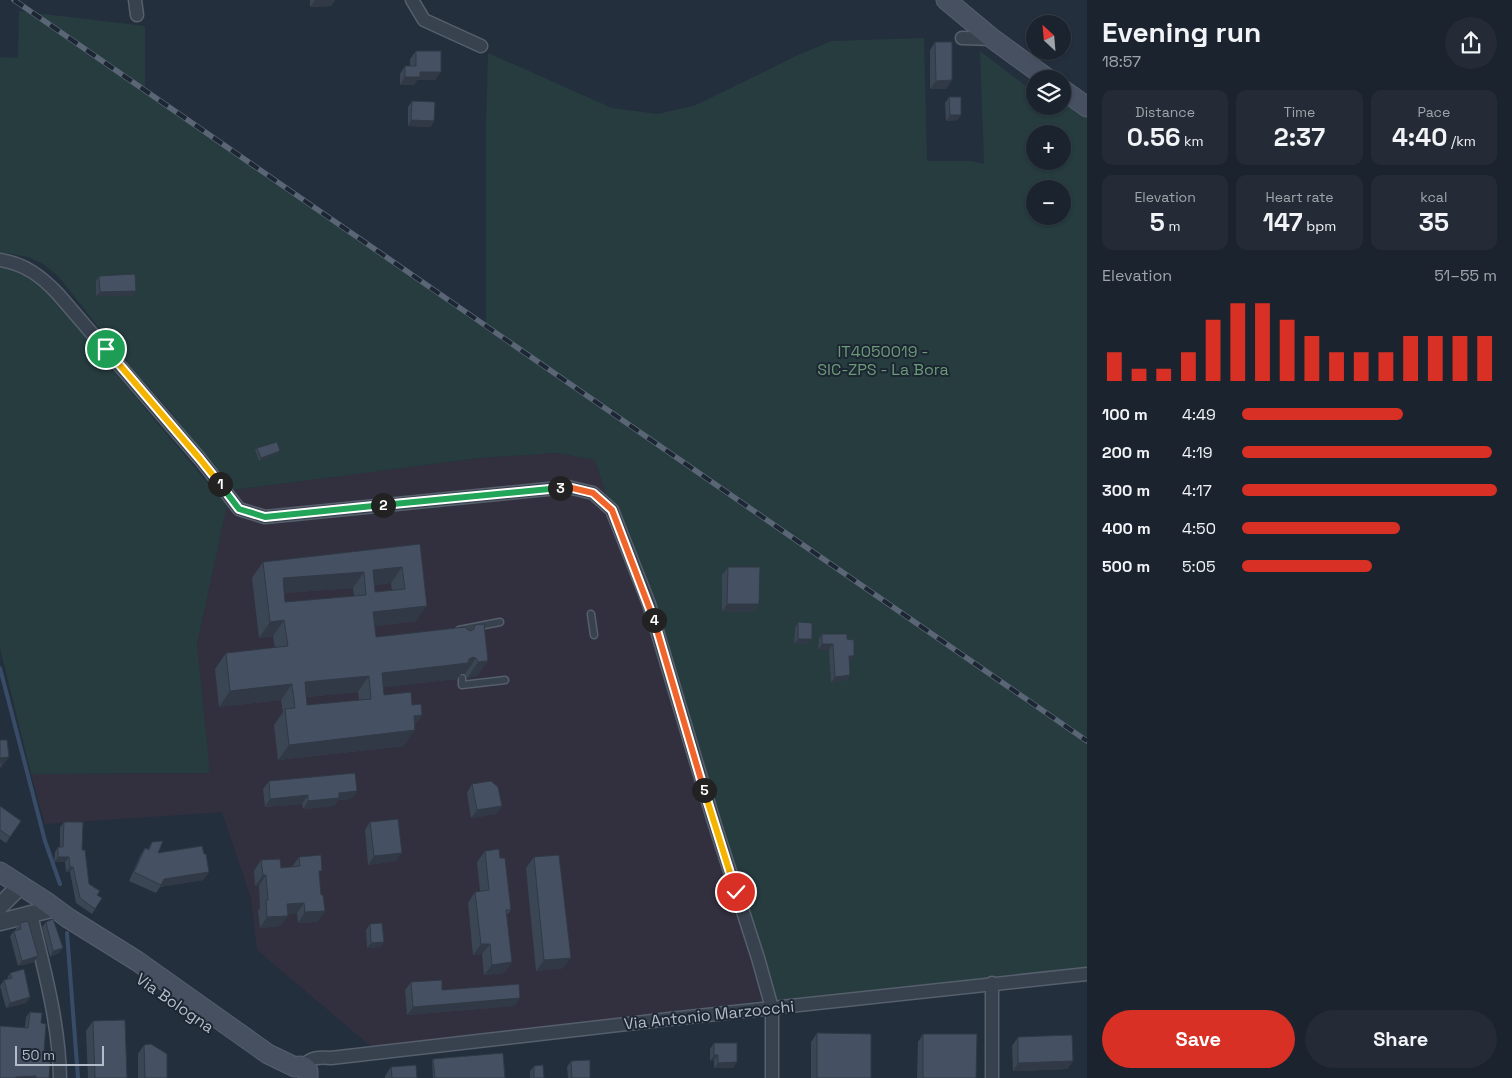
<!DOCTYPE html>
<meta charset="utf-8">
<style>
body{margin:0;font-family:"Space Grotesk",sans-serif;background:#242b36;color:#f1f3f6;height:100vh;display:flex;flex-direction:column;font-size:19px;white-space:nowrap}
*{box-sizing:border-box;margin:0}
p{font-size:16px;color:#a0a4aa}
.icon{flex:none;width:28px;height:28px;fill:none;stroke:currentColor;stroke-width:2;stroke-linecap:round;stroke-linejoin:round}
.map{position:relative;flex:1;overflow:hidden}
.panel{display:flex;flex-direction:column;background:#1b232e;width:425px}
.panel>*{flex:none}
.needle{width:32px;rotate:334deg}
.controls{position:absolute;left:1026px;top:15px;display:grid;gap:10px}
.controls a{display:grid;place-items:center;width:45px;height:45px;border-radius:50%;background:#1b232e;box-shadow:0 1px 4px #0004,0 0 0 1px #39404a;font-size:25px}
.scale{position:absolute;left:15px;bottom:12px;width:89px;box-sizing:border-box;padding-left:5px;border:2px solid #b4bcc9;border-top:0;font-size:14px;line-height:18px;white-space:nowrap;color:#b4bcc9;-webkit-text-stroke:4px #1d2633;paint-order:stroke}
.pin{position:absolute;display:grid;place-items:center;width:42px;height:42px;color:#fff;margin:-21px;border:2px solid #fff;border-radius:50%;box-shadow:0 1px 5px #0007}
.km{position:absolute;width:25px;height:25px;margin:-12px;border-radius:50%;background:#222;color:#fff;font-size:14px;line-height:25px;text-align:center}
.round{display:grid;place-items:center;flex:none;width:52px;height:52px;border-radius:26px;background:#242b36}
.headline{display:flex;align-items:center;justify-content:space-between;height:85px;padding:0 15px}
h1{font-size:28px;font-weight:600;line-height:38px}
.stats{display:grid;grid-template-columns:repeat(3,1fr);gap:8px;height:85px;padding:5px 15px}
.stats div{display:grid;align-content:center;border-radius:10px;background:#242b36;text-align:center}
.stats b{font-size:25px;font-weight:600}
.stats small{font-size:14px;font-weight:400}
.stats p{font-size:14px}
.chart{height:140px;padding:10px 15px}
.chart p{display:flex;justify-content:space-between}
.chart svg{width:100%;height:90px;margin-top:5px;stroke:#d93025;stroke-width:6}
.action{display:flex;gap:10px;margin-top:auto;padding:10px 15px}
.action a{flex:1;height:58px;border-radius:30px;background:#d93025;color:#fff;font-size:20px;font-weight:600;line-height:58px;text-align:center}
.action a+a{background:#242b36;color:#f1f3f6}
ul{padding:0 15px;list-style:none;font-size:16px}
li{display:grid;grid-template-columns:80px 60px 1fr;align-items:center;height:38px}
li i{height:12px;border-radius:6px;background:#d93025}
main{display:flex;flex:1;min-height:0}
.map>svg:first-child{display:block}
.medical{fill:#32303f}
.green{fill:#263c3f;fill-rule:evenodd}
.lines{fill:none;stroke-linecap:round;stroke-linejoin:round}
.stream{stroke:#394c67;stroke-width:4}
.service-casing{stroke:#565f6c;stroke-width:9}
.minor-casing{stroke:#565f6c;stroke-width:15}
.tertiary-casing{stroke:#565f6c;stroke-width:19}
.secondary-casing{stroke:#565f6c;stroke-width:21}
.service{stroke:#38414e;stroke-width:6}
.minor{stroke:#38414e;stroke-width:12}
.tertiary{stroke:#38414e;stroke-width:16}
.secondary{stroke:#465061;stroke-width:19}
.rail-casing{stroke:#5a6575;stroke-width:5.5}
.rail{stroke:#1d2633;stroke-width:4;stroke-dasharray:11;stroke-linecap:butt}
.wall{fill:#3b4654;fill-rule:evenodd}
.shaded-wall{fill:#303945}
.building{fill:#455162;stroke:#303945;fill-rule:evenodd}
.split-1-casing{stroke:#fff;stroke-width:10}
.split-2-casing{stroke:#fff;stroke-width:10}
.split-3-casing{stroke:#fff;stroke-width:10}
.split-4-casing{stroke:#fff;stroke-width:10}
.split-5-casing{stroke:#fff;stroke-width:10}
.split-6-casing{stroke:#fff;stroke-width:10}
.split-1{stroke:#f5b400;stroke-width:6}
.split-2{stroke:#22a559;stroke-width:6}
.split-3{stroke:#22a559;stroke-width:6}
.split-4{stroke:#f0652b;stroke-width:6}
.split-5{stroke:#f0652b;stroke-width:6}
.split-6{stroke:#f5b400;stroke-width:6}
.labels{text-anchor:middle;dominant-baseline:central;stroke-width:4;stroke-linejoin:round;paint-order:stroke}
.park-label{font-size:16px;fill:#6b9a76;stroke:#1d2633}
.street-label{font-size:16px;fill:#b4bcc9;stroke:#1d2633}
</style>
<main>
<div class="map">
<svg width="1087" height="1078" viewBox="0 0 1087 1078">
<rect width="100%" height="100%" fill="#242f3e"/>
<path class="medical" d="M558,453L595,460L612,510L649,604L768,999L584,1031L374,1049L257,950L251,898L222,812L45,824L31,774L210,773L197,644L227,506L232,490L480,458Z"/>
<g class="green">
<path d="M19,11L145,26V93L600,408L486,325V124L488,53L612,108L658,114L696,105L794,57L831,41L924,38L927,161H972L984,164L980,51L1030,89L1031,85L1035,87V106H1062L1063,99L1087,109V970L787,1000L768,999L758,958L595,460L558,453L480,458L232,490L171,412L117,351L59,277L43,264L28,257L0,252V57L18,58ZM1035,134H1062V161H1035ZM1035,189H1062V216H1035Z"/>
<path d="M0,265L40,283L227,506L197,644L210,773L31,774L0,648Z"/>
</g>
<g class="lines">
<g class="stream">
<path d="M0,668L45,841L60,884"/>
<path d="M67,933L78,1078"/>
</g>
<defs>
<g id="service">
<path d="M591,614L594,635"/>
<path d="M459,630L500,622"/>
<path d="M462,678V685L505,680"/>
</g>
<g id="minor">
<path d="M135,0L137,15"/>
<path d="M412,0L424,20L481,46"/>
<path d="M962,38L993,39"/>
<path d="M0,260C25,264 41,276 58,294L200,459L239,509L265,517L568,487L593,493L612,510L649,604L715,825L758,958L772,1008V1078"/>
<path d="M31,915C44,969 59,1022 60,1078"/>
<path d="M992,983V1078"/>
<path d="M302,1066C312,1057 319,1057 331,1058L670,1019L1087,974"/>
</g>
<g id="tertiary">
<path d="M0,906L21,885"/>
<path d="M0,922L55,908"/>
</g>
<g id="secondary">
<path d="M946,0L993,39L1048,79"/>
<path d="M1062,89L1087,107"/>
<path d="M0,872L45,901L68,918L137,961L268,1054L295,1067C300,1065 305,1066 308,1071V1078"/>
</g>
</defs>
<use href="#service" class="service-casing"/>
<use href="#minor" class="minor-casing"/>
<use href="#tertiary" class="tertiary-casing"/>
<use href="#secondary" class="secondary-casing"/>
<use href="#service" class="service"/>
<use href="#minor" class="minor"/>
<use href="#tertiary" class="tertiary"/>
<use href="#secondary" class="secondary"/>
<defs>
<path id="rail" d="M14,0L1087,741"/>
</defs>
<use href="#rail" class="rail-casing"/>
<use href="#rail" class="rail"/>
</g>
<g class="wall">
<path d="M310,0H335L331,6L310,7Z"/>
<path d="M935,42L952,80L946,89H930V50Z"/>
<path d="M416,51L435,80H417L414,85H400V74L405,66H410V59Z"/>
<path d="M949,97L958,120L946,121L945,103Z"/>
<path d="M412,101L431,127L408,126V107Z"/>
<path d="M99,276L133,296H96V281Z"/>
<path d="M257,448L280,451L278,453L259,461L255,450Z"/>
<path d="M420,544L416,621L375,626L376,637L468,630L471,631L475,625L488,661L477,676L467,678L465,674L462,673L457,679L383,687L384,695L412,705L422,715L415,725L404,746L278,760L274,725L283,712L281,700L219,707L215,669L226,653L275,648L273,636L259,638L252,578L263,562ZM391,583L392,591L375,592L374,585ZM353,588L354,596L285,602L284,593ZM358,692L359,700L307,705L306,697Z"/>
<path d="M728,567L759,604L753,612H722V575Z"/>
<path d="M798,622L808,644H794L795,628Z"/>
<path d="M822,634L847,639L850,662V675L847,680L831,683L829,650H818L819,639Z"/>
<path d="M269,781L357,791L351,799L338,800L334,806L303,809L302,804L265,807L263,789Z"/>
<path d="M472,784L502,806L496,814L471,818L467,793Z"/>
<path d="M0,806L21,821L6,843L0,839Z"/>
<path d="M64,822L82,850L89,884L97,895L102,898L92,914L76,903L70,872H66L65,862H54L55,852L58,847H60V827Z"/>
<path d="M370,822L396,861L368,865L365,830Z"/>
<path d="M152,842L158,853L204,854L209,872L203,880L160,887L156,893L129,881L140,856L145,848L148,849Z"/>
<path d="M485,851L500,858L511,910L507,915L512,962L504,973L484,975L482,954L473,955L468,903L475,892L480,891L477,862Z"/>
<path d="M299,857L319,875L321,895L325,911L317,922L298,923L297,913L287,914L280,926L260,928L258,911L260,908L259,886H255L254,871L261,860L281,868L292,867Z"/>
<path d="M534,857L564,968L536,971L526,868Z"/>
<path d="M46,922L59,953L50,957L42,927Z"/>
<path d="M20,923L38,956L34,962L18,966L10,936L14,931L16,930V928Z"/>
<path d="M370,924L384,942L380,947L367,948L366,930Z"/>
<path d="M10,973L30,997L26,1003L6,1008L0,986L4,980L7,979Z"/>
<path d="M411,982L442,990L520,998L514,1006L407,1015L405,990Z"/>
<path d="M30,1012L41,1023L44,1051L49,1078H0L25,1027L26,1017Z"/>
<path d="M93,1021L127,1078H88L86,1031Z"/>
<path d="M817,1033L871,1078H811V1042Z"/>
<path d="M923,1034L976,1078H917L918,1042Z"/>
<path d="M1018,1037L1073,1061L1067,1069L1013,1071L1012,1046Z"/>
<path d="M714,1043L733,1068H714V1060L710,1061V1049Z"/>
<path d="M144,1045L167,1078H138V1054Z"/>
<path d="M433,1059L505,1078H433L432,1061Z"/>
<path d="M571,1061L590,1078H568L567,1067Z"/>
<path d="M534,1066L544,1078H530V1071Z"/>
<path d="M391,1067L417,1078H385V1076Z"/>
</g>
<g class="shaded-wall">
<path d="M315,0H335L331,6L310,7Z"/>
<path d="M420,72H441L435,80H417L414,85H400L405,77Z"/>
<path d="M952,80L946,89H930L936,81Z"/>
<path d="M950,115H961L958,120L946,121Z"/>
<path d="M411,120L434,121L431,127L408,126Z"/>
<path d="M136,291L133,296H96L100,292Z"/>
<path d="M280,451L278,453L259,461L261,458Z"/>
<path d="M402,567L391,583L365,586L373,570Z"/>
<path d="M364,572L353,588L272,594L283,578Z"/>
<path d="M727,604H759L753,612H722Z"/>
<path d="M427,606L416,621L362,628L373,612Z"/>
<path d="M284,620L273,636L259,638L270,622Z"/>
<path d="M798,639H812L808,644H794Z"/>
<path d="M822,644H833L829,650H818Z"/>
<path d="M849,656H854L850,662H846Z"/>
<path d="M473,657L476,658L465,674H461L457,679L370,689L382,673L469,659Z"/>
<path d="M488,661L477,676L467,678L478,662Z"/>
<path d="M850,675L847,680L831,683L835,677Z"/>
<path d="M369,676L358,692L293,698L305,682Z"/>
<path d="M292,684L281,700L219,707L230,691Z"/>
<path d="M422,715L411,730H415L404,746L278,760L289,745L414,716Z"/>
<path d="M9,757L3,765H0V758Z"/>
<path d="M357,791L351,799L338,800L334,806L303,809L308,801L339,793Z"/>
<path d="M308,795L302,804L265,807L270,799Z"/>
<path d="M502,806L496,814L471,818L477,810Z"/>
<path d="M402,853L396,861L368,865L374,856Z"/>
<path d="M58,857H69L65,862H54Z"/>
<path d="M70,867H73L70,872H66Z"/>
<path d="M209,872L203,880L160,887L164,879Z"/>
<path d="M263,875H266L259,886H255Z"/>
<path d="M304,903L297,913L279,915L287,904Z"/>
<path d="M325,911L317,922L298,923L305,912Z"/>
<path d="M288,916L280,926L260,928L267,917Z"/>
<path d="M384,942L380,947L367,948L371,943Z"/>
<path d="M481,944H490L482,954L473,955Z"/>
<path d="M63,948L59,953L50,957L53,951Z"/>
<path d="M38,956L34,962L18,966L22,961Z"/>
<path d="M571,958L564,968L536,971L544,960Z"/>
<path d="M512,962L504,973L484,975L492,965Z"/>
<path d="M30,997L26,1003L6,1008L10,1003Z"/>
<path d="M520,998L514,1006L407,1015L413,1007Z"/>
<path d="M714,1055H718L714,1060L710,1061Z"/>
<path d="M1073,1061L1067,1069L1013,1071L1018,1063Z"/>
<path d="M737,1062L733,1068H714L718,1063Z"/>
<path d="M36,1076L34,1078H15L16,1077Z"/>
</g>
<g class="building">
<path d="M935,42H952V80L936,81Z"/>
<path d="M416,51H441V72H420V77H405V66H416Z"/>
<path d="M949,97H961V115H950Z"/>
<path d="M412,101L435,102L434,121L411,120Z"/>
<path d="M135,274L136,291L100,292L99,276Z"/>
<path d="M277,442L280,451L261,458L257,448Z"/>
<path d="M420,544L427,606L373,612L376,637L465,627L468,630L471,631L474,629L475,625L484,624L488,661L478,662L476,658L473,657L469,659L468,663L382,673L384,695L411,692L412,705L421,704L422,715L414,716L415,730L289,745L285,709L295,708L292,684L230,691L226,653L288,646L284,620L270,622L263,562ZM402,567L405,589L375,592L373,570ZM364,572L366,595L285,602L283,578ZM369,676L371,699L307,705L305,682Z"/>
<path d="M728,567H760L759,604H727Z"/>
<path d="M798,622L812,623V639H798Z"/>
<path d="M822,634H847V639L854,640V656H849L850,675L835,677L833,644H822Z"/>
<path d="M0,740H7L9,757L0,758L2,767H0Z"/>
<path d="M355,773L357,791L339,793V798L308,801V795L270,799L269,781Z"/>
<path d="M491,781L498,787L502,806L477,810L472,784Z"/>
<path d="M0,806L21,821L10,837L0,830Z"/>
<path d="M398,819L402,853L374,856L370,822Z"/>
<path d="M64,822H83L82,850H85L89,884L100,891L97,895L102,898L95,909L80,898L73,867H70L69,857H58V847H63Z"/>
<path d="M163,841L158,853L202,846L204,854H206L209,872L164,879L161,885L134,872L145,848L149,850L152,842Z"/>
<path d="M499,849L500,858H505L511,910H506L512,962L492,965L490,944H481L475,892L489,890L485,851Z"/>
<path d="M321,855L322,871H319L321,895H323L325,911L305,912L304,903L287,904L288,916L267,917L266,900H268L266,875H263L261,860L280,859L281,868L300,866L299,857Z"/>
<path d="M559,855L571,958L544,960L534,857Z"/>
<path d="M53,919L63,948L53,951L46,922Z"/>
<path d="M28,921L38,956L22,961L14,931L21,929L20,923Z"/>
<path d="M382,923L384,942L371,943L370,924Z"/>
<path d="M24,969L30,997L10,1003L4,980L12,978L10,973Z"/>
<path d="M442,980V990L519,984L520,998L413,1007L411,982Z"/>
<path d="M30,1012L42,1013L41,1023L46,1024L44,1051L51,1052L49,1078H36V1076L16,1077V1078H0V1026L28,1028Z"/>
<path d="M125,1020L127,1078H95L93,1021Z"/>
<path d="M817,1033L871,1034V1078H817Z"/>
<path d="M923,1034H977L976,1078H923Z"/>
<path d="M1072,1035L1073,1061L1018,1063V1037Z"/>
<path d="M714,1043H737V1062L718,1063V1055H714Z"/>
<path d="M151,1044L167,1054V1078H145L144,1045Z"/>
<path d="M503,1053L505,1078H435L433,1059Z"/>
<path d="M590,1060V1078H572L571,1061Z"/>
<path d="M416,1065L417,1078H392L391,1067Z"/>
<path d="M543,1065L544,1078H534V1066Z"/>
</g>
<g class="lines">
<defs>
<path id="split-1" d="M106,349L200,459L220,484"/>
<path id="split-2" d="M220,484L239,509L265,517L383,505"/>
<path id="split-3" d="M383,505L560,488"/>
<path id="split-4" d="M560,488L568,487L593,493L612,510L654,620"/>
<path id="split-5" d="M654,620L704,790"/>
<path id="split-6" d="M704,790L736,892"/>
</defs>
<use href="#split-1" class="split-1-casing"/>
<use href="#split-2" class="split-2-casing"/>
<use href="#split-3" class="split-3-casing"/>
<use href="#split-4" class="split-4-casing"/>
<use href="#split-5" class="split-5-casing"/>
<use href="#split-6" class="split-6-casing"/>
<use href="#split-1" class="split-1"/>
<use href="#split-2" class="split-2"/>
<use href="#split-3" class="split-3"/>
<use href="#split-4" class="split-4"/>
<use href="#split-5" class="split-5"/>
<use href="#split-6" class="split-6"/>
</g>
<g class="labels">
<g class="park-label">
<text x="883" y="351">IT4050019 -<tspan x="883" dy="18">SIC-ZPS - La Bora</tspan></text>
</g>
<g class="street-label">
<text transform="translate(175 1003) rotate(35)">Via Bologna</text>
<text transform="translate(709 1015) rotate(-6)">Via Antonio Marzocchi</text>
</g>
</g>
</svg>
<div class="controls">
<a><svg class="needle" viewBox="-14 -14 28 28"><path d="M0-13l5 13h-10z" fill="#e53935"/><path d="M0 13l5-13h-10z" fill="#a0a4aa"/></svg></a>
<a><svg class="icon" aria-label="layers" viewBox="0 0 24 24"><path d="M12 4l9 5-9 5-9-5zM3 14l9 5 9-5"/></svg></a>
<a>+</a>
<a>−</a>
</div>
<div class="scale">50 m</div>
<div class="pin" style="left:106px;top:349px;background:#1e9e55"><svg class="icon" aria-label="arrive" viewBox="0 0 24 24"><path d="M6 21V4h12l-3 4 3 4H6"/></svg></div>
<div class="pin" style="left:736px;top:892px;background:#d93025"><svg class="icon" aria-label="check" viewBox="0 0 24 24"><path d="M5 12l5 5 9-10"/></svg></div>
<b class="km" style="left:220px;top:484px">1</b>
<b class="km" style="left:383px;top:505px">2</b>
<b class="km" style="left:560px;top:488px">3</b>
<b class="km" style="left:654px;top:620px">4</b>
<b class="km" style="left:704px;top:790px">5</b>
</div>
<section class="panel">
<div class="headline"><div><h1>Evening run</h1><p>18:57</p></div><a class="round"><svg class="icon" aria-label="share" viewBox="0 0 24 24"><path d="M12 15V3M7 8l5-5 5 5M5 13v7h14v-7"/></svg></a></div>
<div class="stats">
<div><p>Distance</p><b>0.56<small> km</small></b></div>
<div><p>Time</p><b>2:37</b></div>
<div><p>Pace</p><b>4:40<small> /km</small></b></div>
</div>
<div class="stats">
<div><p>Elevation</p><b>5<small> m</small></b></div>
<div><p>Heart rate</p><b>147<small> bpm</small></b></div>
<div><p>kcal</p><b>35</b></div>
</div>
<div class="chart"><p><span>Elevation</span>51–55 m</p>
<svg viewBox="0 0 160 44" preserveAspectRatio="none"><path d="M5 44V30M15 44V38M25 44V38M35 44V30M45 44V14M55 44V6M65 44V6M75 44V14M85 44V22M95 44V30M105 44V30M115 44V30M125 44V22M135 44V22M145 44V22M155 44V22"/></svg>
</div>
<ul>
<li><b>100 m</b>4:49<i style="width:63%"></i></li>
<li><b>200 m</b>4:19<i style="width:98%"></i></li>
<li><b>300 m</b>4:17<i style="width:100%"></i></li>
<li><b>400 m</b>4:50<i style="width:62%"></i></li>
<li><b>500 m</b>5:05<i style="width:51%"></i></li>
</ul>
<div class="action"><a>Save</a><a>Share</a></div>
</section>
</main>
